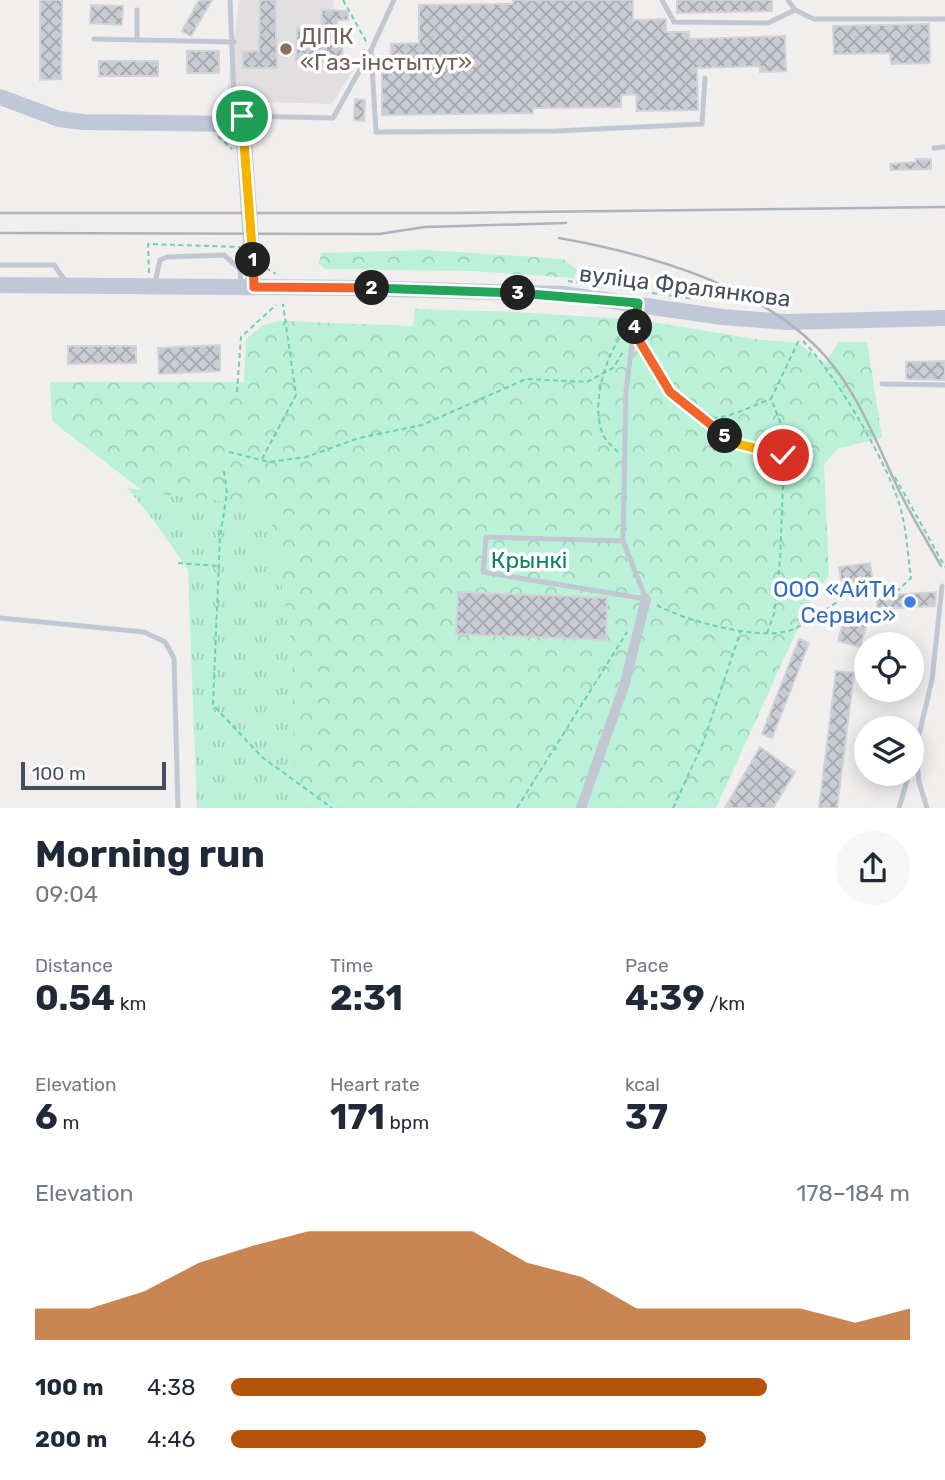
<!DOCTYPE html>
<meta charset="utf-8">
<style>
body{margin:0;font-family:Rubik,sans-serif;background:#f6f6f7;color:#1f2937;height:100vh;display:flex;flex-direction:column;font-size:26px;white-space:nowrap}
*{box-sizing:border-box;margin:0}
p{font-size:23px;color:#747a83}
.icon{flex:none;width:38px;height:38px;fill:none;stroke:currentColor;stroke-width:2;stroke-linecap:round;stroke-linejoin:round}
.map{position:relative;height:808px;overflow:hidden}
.details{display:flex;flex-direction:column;background:#fff;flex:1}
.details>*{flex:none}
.buttons{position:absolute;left:854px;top:632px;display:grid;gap:14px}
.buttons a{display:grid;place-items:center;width:70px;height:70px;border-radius:50%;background:#fff;box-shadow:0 4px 18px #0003;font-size:35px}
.scale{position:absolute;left:21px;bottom:18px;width:145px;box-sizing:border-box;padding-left:7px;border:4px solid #454e5d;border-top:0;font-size:19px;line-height:24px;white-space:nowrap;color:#454e5d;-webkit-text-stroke:5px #fff;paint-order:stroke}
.pin{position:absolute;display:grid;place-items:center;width:60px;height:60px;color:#fff;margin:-30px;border:4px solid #fff;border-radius:50%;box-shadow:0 2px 7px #0007}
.km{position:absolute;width:35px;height:35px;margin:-18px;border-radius:50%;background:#222;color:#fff;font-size:19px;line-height:35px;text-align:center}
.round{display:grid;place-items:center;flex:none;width:74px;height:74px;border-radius:37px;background:#f6f6f7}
.summary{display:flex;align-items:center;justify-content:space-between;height:119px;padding:0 35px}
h1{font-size:38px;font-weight:700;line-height:52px}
.stats{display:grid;grid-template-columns:repeat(3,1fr);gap:10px;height:119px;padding:7px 35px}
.stats div{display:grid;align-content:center}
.stats b{font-size:35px;font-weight:700}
.stats small{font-size:19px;font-weight:400}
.stats p{font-size:19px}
.chart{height:196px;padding:14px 35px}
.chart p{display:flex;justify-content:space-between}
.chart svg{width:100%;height:126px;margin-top:7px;fill:#b45309;opacity:.7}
ul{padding:0 35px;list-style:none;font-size:23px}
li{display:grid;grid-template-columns:112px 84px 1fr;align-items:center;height:52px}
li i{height:18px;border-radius:9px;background:#b45309}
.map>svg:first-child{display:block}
.education{fill:#e2dfe0}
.grass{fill:url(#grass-tufts)}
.forest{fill:url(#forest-crowns)}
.building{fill:url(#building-cross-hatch);stroke:#d2d3da;stroke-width:2}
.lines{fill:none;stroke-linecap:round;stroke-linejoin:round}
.path{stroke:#70d1b0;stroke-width:2;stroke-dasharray:5 3.5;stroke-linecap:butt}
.lane{stroke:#c1c8d4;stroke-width:5}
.street{stroke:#c1c8d4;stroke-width:10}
.secondary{stroke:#c0c7d8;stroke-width:16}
.rail{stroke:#b0b2b9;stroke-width:2.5}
.split-1-casing{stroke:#fff;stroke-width:14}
.split-2-casing{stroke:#fff;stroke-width:14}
.split-3-casing{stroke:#fff;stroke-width:14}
.split-4-casing{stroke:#fff;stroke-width:14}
.split-5-casing{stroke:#fff;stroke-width:14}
.split-6-casing{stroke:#fff;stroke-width:14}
.split-1{stroke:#f5b400;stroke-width:9}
.split-2{stroke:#f0652b;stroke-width:9}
.split-3{stroke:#22a559;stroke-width:9}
.split-4{stroke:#22a559;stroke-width:9}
.split-5{stroke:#f0652b;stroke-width:9}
.split-6{stroke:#f5b400;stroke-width:9}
.education-dot{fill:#8d6e63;stroke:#fff;stroke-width:2.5}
.shop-dot{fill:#3f7fe0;stroke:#fff;stroke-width:2.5}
.labels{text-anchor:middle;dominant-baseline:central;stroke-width:7;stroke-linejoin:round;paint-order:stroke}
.education-label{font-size:23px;fill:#785e54;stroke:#fff;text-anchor:start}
.street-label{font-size:23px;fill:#454e5d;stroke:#fff}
.park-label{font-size:23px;fill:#12825c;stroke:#fff}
.shop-label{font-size:23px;fill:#366cbe;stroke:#fff;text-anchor:end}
</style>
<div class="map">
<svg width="945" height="808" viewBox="0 0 945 808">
<defs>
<pattern id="grass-tufts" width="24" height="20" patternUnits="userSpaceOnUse" patternTransform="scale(1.75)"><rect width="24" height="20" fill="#baf1d8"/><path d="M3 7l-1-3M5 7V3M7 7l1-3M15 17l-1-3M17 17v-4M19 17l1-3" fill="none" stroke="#a1d0bc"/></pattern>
<pattern id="forest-crowns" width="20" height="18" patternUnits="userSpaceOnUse" patternTransform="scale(1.75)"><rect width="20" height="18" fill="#baf1d8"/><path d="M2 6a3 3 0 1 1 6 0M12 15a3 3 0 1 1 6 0" fill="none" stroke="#a1d0bc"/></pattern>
<pattern id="building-cross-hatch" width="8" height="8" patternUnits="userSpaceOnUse" patternTransform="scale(1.75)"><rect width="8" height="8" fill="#caccd4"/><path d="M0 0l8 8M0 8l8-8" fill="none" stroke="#a6a8af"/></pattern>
</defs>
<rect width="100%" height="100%" fill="#f1eeee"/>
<path class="education" d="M239,0H333L342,61L352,72L332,104L226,101Z"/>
<path class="grass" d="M127,488L269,507L292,649L297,808H197L188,570L155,522Z"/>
<g class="forest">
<path d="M428,250L563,259L577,270L574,278L473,271L325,269L319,264L321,253Z"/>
<path d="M415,309L516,312L641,320L761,340L798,343L825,363L839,342H867L882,438L839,448L824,464L829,576L814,593L716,808H295L292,649L269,507L144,492L52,421L50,382H244L246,339L263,325L280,321L413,326Z"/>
</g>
<g class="building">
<path d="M40,0H62L61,79L40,80Z"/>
<path d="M199,0H212L191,36L182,31Z"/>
<path d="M260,0H275L277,68H243V52L259,51Z"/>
<path d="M513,0H633V20L666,19V32H689V39L785,36L786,71L760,72V66L697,68L698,110L637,111L636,94L621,95V107L533,108V113L382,115V69H387V60H391V44L419,43V5L513,4Z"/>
<path d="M677,0H772V11L677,13Z"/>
<path d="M91,5L123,6L122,25L90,23Z"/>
<path d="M322,10L348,11V20H337V38H343L342,61L296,60L297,28L321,29Z"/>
<path d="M929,24L930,63L891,64L890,53L834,54L833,26Z"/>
<rect x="187" y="51" width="32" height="22"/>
<rect x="99" y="61" width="59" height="15"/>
<path d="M355,99L365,100L364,121L354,120Z"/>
<path d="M916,159H931V169L891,170L890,164L916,162Z"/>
<path d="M220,345V371L159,374L158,348Z"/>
<path d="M68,346H136V363L68,364Z"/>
<path d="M945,361V380L906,379V362Z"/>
<path d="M870,563L874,590L843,594L839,567Z"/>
<path d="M458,592L607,598L606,640L456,634Z"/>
<path d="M936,592L935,606L877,609V596Z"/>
<path d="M847,610L869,616L860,647L838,641Z"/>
<path d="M882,636L906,639L905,644H881Z"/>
<path d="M799,639L809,643L772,738L762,734Z"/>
<path d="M836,671L854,673L837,808H819Z"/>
<path d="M760,747L795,772L773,808H725Z"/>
</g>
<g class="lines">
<g class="path">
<path d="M343,0L367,43"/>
<path d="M218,136L232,149"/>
<path d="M266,268L276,274"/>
<path d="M149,273L148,244L240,247"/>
<path d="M568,281L694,299"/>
<path d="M803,341C835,373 892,469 902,514C907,535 908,557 911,578L893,595"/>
<path d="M640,342C655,368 677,420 713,418C732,417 754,405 771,399"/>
<path d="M237,392L241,337L276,305"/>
<path d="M699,418L738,445L782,455"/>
<path d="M229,452L269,462L306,457L359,438L422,425L526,379L587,382L613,368L623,352"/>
<path d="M618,452C613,447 606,441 603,435C590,404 606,353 626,329"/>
<path d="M262,459L296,395L283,304"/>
<path d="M224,471L227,493L220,537L213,705L262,757L332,808"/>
<path d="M895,477L945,567"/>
<path d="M178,563L218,566"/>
<path d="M657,605C686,621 756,640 788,631C807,625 822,612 839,601"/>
<path d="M767,633L774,614L780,561L785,434L771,399L799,340"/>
<path d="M517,808L627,632"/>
<path d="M673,808L703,743L741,630"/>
</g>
<g class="lane">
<path d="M230,0L234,96L242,116"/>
<path d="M662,0L674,22L768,23L795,10"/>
<path d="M788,0L795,10L814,19H945"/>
<path d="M94,39L234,42"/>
<path d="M137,40V10"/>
<path d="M371,50L376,132L556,131L702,124L705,78"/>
<path d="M243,123L242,116L333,118L371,50L394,0"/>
<path d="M934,148L945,147"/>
<path d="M0,265H54L66,282"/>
<path d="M155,283L160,260L167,257L224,255L240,269L241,285"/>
<path d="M882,384L945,385"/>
<path d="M623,541L486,537L483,572L646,599L623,541L626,391L637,306"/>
<path d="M0,618L144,632L165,642L174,658L178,808"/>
<path d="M916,754L919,782L927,808"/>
<path d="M912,764L932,680L942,586"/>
<path d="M899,808L909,774"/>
</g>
<path class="street" d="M581,808L625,683L646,599"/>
<g class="secondary">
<path d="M0,97L59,119L83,122L243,124L254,287"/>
<path d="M0,285L359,288L563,294L722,317L787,322L945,318"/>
</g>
<g class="rail">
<path d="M0,213H457L945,207"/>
<path d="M0,233L379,234L425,227L566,223"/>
<path d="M559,238C649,254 763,286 826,357C858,394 875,439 895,482C908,511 926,539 941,566"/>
</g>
</g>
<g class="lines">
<defs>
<path id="split-1" d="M242,116L253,260"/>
<path id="split-2" d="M253,260L254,287L372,288"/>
<path id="split-3" d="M372,288L518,293"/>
<path id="split-4" d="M518,293L638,303L635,327"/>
<path id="split-5" d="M635,327L634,332L670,392L725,436"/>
<path id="split-6" d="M725,436L738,444L783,455"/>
</defs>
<use href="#split-1" class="split-1-casing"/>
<use href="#split-2" class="split-2-casing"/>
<use href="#split-3" class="split-3-casing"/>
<use href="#split-4" class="split-4-casing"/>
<use href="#split-5" class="split-5-casing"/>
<use href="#split-6" class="split-6-casing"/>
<use href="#split-1" class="split-1"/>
<use href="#split-2" class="split-2"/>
<use href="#split-3" class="split-3"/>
<use href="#split-4" class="split-4"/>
<use href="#split-5" class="split-5"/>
<use href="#split-6" class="split-6"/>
</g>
<circle class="education-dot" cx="286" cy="49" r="7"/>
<circle class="shop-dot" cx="910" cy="602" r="7"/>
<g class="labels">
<g class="education-label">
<text x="300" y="36">ДІПК<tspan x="300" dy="26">«Газ-інстытут»</tspan></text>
</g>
<g class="street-label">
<text transform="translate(685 286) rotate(7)">вуліца Фралянкова</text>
</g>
<g class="park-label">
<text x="529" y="560">Крынкі</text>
</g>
<g class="shop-label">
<text x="896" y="589">ООО «АйТи<tspan x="896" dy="26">Сервис»</tspan></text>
</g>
</g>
</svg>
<div class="buttons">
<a><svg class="icon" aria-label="locate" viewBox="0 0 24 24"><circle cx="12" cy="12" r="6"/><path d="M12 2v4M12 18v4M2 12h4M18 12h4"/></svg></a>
<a><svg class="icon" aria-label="layers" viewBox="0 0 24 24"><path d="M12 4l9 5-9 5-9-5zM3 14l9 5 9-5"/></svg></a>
</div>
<div class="scale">100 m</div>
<div class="pin" style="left:242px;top:116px;background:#1e9e55"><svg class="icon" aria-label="arrive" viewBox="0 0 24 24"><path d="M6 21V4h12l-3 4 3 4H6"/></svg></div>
<div class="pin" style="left:783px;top:455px;background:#d93025"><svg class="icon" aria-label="check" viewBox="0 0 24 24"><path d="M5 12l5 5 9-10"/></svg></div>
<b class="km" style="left:253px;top:260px">1</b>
<b class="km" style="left:372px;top:288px">2</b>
<b class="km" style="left:518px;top:293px">3</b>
<b class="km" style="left:635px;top:327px">4</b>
<b class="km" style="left:725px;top:436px">5</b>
</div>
<section class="details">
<div class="summary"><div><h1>Morning run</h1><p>09:04</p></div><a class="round"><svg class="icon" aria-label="share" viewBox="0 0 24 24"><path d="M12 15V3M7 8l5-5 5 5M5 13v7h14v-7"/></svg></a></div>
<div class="stats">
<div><p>Distance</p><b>0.54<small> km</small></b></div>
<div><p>Time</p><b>2:31</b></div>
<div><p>Pace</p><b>4:39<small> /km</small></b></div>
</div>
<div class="stats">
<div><p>Elevation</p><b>6<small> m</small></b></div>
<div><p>Heart rate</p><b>171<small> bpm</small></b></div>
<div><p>kcal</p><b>37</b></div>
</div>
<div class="chart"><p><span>Elevation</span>178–184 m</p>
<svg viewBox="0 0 160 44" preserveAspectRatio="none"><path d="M0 44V33L10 33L20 27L30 17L40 11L50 6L60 6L70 6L80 6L90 17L100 22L110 33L120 33L130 33L140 33L150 38L160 33V44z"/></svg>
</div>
<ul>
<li><b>100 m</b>4:38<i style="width:79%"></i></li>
<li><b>200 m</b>4:46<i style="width:70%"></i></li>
</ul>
</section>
